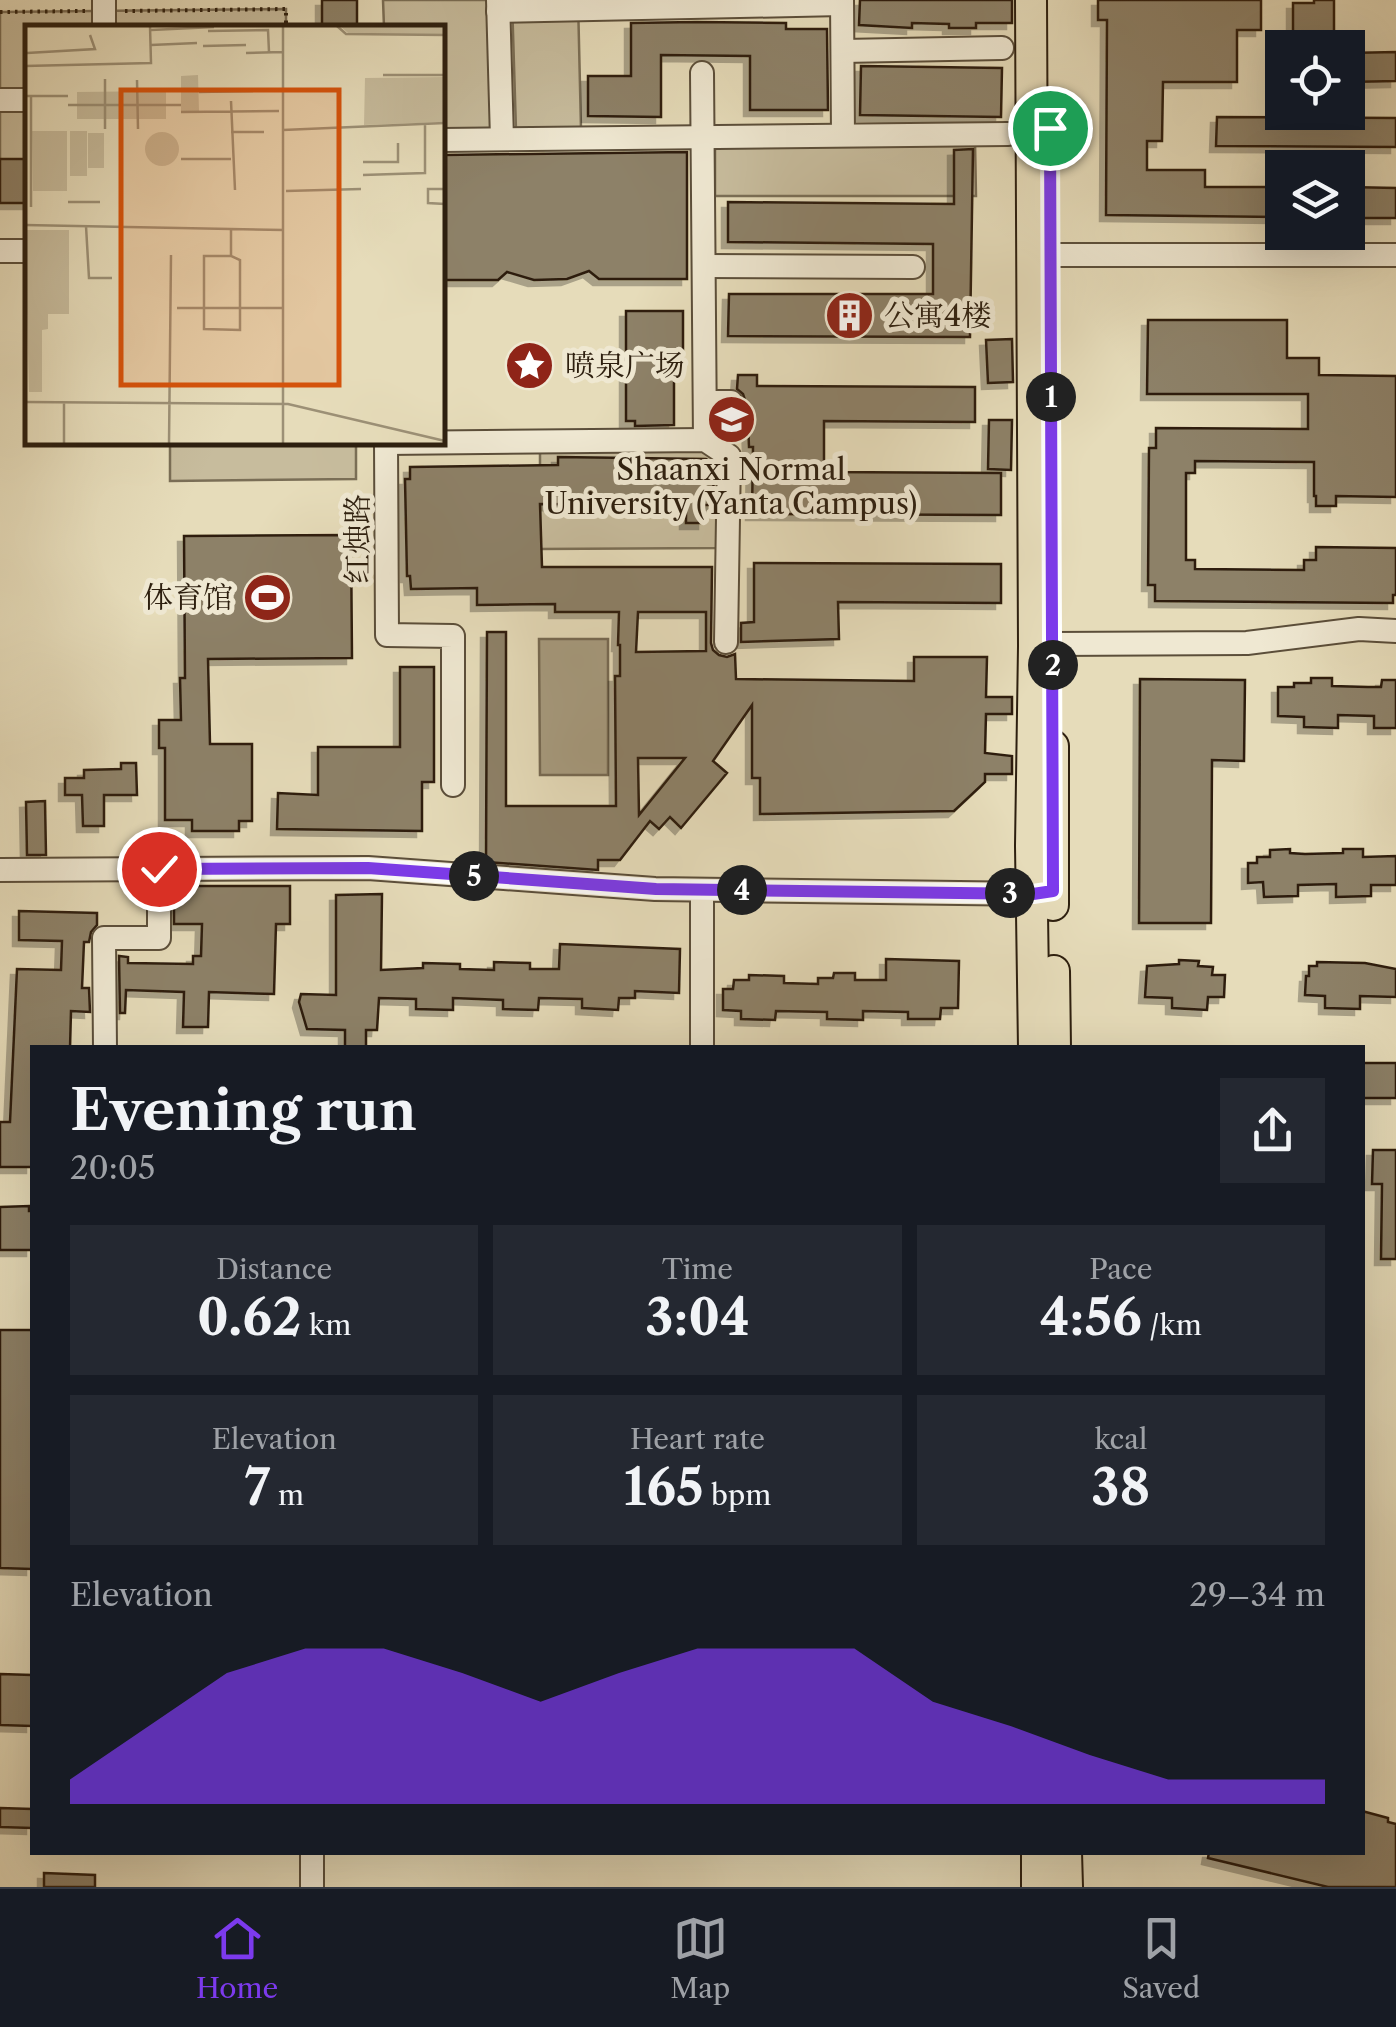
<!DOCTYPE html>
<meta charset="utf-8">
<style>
body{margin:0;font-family:"Libre Caslon Text","Noto Serif SC",serif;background:#242831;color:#f1f3f6;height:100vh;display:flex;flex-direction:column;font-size:38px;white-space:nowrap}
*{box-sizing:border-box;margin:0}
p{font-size:32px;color:#9ea1a6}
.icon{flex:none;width:55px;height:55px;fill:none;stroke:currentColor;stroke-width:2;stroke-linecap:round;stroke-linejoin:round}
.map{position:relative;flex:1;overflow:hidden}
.details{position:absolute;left:30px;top:1045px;width:1335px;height:810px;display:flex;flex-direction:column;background:#171b24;border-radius:0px;box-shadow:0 10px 40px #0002}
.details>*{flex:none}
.fabs{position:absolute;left:1265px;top:30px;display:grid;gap:20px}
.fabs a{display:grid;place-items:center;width:100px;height:100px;border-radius:0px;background:#171b24;box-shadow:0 10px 40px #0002;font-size:50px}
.pin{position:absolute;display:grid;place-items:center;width:85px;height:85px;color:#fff;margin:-42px;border:5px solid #fff;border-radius:50%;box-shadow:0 2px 10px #0007}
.km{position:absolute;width:50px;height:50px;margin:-25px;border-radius:50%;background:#222;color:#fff;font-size:28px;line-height:50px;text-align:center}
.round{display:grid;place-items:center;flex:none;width:105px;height:105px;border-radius:0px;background:#242831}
.head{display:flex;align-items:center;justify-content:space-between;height:170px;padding:0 40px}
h1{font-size:55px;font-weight:700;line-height:75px}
.metrics{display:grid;grid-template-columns:repeat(3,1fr);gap:15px;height:170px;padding:10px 40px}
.metrics div{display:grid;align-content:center;border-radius:0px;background:#242831;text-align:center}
.metrics b{font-size:50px;font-weight:700}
.metrics small{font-size:28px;font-weight:400}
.metrics p{font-size:28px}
.chart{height:280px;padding:20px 40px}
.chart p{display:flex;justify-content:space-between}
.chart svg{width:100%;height:180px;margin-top:10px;fill:#7c3aed;opacity:.7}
.tabs{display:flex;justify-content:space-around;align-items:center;height:140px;border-top:2px solid #363941;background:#171b24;font-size:28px;color:#9ea1a6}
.tabs a{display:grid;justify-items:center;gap:5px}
.tabs .on{color:#7c3aed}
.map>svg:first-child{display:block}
.green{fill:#c7bc9d;stroke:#7a6e56;stroke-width:2.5}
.water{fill:#a79c80;stroke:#766a53;stroke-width:2.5}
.building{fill:#8d8168;stroke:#2d1f0f;stroke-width:2.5;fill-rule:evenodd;filter:url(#shadow)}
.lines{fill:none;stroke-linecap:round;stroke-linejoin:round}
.minor-casing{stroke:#5b4e3a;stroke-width:26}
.major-casing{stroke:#2d1f0f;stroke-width:34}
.path{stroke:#2d1f0f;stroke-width:4;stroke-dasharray:2.5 5;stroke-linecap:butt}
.minor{stroke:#efe8d2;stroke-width:22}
.major{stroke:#e6dcba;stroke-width:30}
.route-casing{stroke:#fff;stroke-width:20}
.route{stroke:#7c3aed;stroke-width:12}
.labels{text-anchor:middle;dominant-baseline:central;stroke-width:10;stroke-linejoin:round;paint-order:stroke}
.poi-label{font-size:30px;fill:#2d1f0f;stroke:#efe8d2;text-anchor:start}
.street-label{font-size:30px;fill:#2d1f0f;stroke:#efe8d2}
.inset-road{fill:none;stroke:#9c9076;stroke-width:2.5}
.view{fill:#d5530c;fill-opacity:0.15;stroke:#d5530c;stroke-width:5}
.inset-edge{fill:none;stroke:#2d1f0f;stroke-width:5}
</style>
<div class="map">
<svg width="1396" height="1887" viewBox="0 0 1396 1887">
<defs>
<filter id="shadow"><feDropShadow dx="-6" dy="6" stdDeviation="0" flood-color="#0004"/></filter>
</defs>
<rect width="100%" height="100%" fill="#e6dcba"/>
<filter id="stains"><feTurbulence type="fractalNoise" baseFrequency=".002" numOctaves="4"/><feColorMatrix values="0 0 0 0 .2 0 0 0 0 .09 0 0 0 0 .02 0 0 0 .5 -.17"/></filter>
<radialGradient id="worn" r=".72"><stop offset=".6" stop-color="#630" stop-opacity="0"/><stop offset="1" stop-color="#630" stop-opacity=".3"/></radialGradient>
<g class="green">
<path d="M383,0H492L495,132L443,133L442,28L384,27Z"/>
<path d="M512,0H578L581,129L516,130Z"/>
<path d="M286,9V27L28,28L27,163H0V12Z"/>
<path d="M715,141H975L976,196H715Z"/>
<path d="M170,443H356V479L170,481Z"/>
<path d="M540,446L702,448L719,458L718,548L540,549Z"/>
</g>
<path class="water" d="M539,639H608V775H540Z"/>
<g class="building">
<rect x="322" y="0" width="35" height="28"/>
<path d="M860,0H1012V23H976V28H949V24L912,23V28L859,25Z"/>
<path d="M1098,0H1261V30H1237V82H1163L1162,141H1147V170H1205V187H1282V217L1106,215L1107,20H1098Z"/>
<path d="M1314,0H1334V35H1293V3H1314Z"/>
<path d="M696,22L786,23V29H827L828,110H750V56L661,55V117L588,116V76H631V23Z"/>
<path d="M1396,52V81L1348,82V53Z"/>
<path d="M861,66L1002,68L1001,117L860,115Z"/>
<path d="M1217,117L1396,118V147L1216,146Z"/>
<path d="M973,149L970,337L728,336L729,294H933V244L728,242V202L954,204V150Z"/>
<path d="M687,152V279H599L589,271L567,279L534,280L507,272L498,280H442V155Z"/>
<rect x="0" y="159" width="28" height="44"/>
<path d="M1348,187L1396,188V218H1348Z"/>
<path d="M626,311H683V364H674V425L635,426V421H626Z"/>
<path d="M1148,320H1287V358H1319V375L1396,376V497L1336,496V506H1316V496H1314V462L1195,461V473H1186V560H1195V569L1304,570V560H1316V547L1396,548V595H1393V603L1155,601V585H1148L1149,448H1156V428L1308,429V394H1147Z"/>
<path d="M1012,339L1013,382L988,383L986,340Z"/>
<path d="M738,375H757V386L975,387V422L824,421V472L1001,473V515L752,514L753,447H749L748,421L737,420V416L743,410L746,403L743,394L737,389Z"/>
<path d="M989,420H1012L1011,470L988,469Z"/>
<path d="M558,457L706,459L714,464L713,505H704V523H686V505L540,504L542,567H712L711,643L713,650L719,655L727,657L735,654L736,679L914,681V657H987L986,697H1012V714H986L985,753L1012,756V774H985V782L954,811L760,814V778H752V705L713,761L727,773L681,828L670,817L659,829L650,821L620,860H598V870L486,862L487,632H506V806H616L615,676H620V645H618L619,612H555V604L477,605V588L411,589L410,576H407L405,479H410V467L558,465ZM638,612H706V651L636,652ZM638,758H685L639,815Z"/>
<path d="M351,535L352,658L208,659L210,744H252V821H239V831H192V820H165V748H159V720H181L180,678H185L184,536Z"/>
<path d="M754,563L1001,564V603L838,602L839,639L741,642V623L754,622Z"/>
<path d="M400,667H434V782H422V831L277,829L278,793L318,795V747H400Z"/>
<path d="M1311,678H1332V686L1368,687H1381L1382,680H1396V728H1374V716L1338,715V728L1304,727V717L1278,716V687H1294V683H1311Z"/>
<path d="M1140,679L1245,680L1244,761L1212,760L1211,923H1139Z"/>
<path d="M121,763H136L137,795H104V826H83L82,795H65V778H84V770L121,769Z"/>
<path d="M45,801L46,855H27L26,802Z"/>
<path d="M1290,849V853L1305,854L1343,853V849H1363V857L1396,856V885H1371V896L1336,897V884L1298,885V896L1264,897L1263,882L1248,883V863H1257V857H1270V850Z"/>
<path d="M182,886H290V924H276L274,994L209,992L208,1027H183L184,992L126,990L125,1013H120L119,956L128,957V963L193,964V956H201L202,924H174V895H182Z"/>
<path d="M382,894L381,970L423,968V963L460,964V969L494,970V962L530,963V969H559L560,944L680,949L679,993L635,991V998H619L618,1010L582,1008V999L539,998L538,1010L503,1009V1000L453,998V1010L416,1009V999L379,998L377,1030H366V1048H345V1030L307,1029L299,1002L301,994L336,995V895Z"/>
<path d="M19,911L97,913V925L91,932L89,942H84L82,988H89L90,1012L71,1011L70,1048H32V1167H0V1122H10L17,969L61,970L62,941L19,940Z"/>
<path d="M886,959L959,961L958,1008H941L940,1019H908V1012L863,1011V1020L827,1019V1012L776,1011L775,1020L741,1019V1011L723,1010V989H733L734,980H749V975L784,976V983L818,984V978H833L834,973H855V980H886Z"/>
<path d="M1179,960L1199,961L1198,966L1213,967L1212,975H1225L1224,997H1208L1207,1010L1172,1008V998L1145,997L1147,966L1179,964Z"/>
<path d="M1317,962L1365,963L1396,969V997L1360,996V1009L1325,1008V996L1305,995L1306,976H1309V966H1317Z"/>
<rect x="1362" y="1063" width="34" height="35"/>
<path d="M1373,1150H1396V1259H1381L1382,1184H1372Z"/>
<path d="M29,1206V1211H32V1250H0V1207Z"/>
<path d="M0,1330H32V1569L0,1568Z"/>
<path d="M0,1674L32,1675V1726L0,1725Z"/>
<path d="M0,1808L32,1809V1828L0,1827Z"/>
<path d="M1362,1811L1388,1818V1822L1396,1824V1887H1328L1208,1858L1209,1852H1362Z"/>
<path d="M44,1873L95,1875V1887H44Z"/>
</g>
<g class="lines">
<defs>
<g id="minor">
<path d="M104,0V28"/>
<path d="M498,0L502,139"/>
<path d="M842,0L843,135"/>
<path d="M498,11L842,4"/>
<path d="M843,51L1002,48"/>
<path d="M702,73L705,440"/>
<path d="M0,100H28"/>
<path d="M442,140L1008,134"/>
<path d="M0,251H28"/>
<path d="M1033,255H1396"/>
<path d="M704,266L913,267"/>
<path d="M705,402H731"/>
<path d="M386,442L387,635L453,636V785"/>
<path d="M386,443L705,440L729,456L726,642"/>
<path d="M1053,644L1247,643L1359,629L1396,631"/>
<path d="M0,870L368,868L655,889L1033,894L1046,892"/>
<path d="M105,1048L104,938H159V869"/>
<path d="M702,1048V890"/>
<path d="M312,1887V1852"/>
</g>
<g id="major">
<path d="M1031,0L1034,646L1031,846L1034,1048"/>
<path d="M1053,905V746"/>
<path d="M1054,971L1055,1048"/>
<path d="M1037,1852V1887"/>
<path d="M1066,1852L1067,1887"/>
</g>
</defs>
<use href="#minor" class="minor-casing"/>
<use href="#major" class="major-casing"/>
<g class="path">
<path d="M125,11L286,9V28"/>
<path d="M0,12L85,11"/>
</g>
<use href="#minor" class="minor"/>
<use href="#major" class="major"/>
</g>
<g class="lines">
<defs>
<path id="route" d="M159,869L368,868L656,889L1033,894L1053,891L1050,128"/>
</defs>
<use href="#route" class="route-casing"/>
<use href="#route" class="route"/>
</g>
<defs>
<symbol id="building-disc" viewBox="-11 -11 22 22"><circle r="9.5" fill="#8f2418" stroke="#efe8d2"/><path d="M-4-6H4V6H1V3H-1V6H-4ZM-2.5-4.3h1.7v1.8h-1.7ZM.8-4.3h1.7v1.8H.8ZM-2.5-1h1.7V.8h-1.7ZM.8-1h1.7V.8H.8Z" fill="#fff"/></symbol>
<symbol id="sight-disc" viewBox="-11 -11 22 22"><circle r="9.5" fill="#8f2418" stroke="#efe8d2"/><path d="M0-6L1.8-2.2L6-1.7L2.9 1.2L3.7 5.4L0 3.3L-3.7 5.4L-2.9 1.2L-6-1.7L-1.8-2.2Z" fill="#fff"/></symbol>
<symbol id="university-disc" viewBox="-11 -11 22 22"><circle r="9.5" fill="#8f2418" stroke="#efe8d2"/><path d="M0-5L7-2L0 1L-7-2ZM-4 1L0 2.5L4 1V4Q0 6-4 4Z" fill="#fff"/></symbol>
<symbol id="stadium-disc" viewBox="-11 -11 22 22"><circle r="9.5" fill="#8f2418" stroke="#efe8d2"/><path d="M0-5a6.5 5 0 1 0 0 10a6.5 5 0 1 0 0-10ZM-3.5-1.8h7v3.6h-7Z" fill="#fff"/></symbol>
</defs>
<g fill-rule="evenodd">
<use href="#building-disc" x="822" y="288" width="55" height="55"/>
<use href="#sight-disc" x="502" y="338" width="55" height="55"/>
<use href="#university-disc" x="704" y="392" width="55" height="55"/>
<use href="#stadium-disc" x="240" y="570" width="55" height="55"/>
</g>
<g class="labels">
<g class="poi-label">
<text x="884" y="315">公寓4楼</text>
<text x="565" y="365">喷泉广场</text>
<text x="731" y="469" text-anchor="middle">Shaanxi Normal<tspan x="731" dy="34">University (Yanta Campus)</tspan></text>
<text x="233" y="597" text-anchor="end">体育馆</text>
</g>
<g class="street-label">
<text transform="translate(357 539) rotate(-90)">红烛路</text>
</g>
</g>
<g transform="translate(25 25)">
<rect width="420" height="420" fill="#e6dcba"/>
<path d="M315,1H420V10L323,8ZM173,50L174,86H156V51ZM420,52V97L339,100L340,53ZM141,66V94H52V67ZM7,106H42V166H8ZM45,106H62V151H45ZM120 124a17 17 0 1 1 34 0a17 17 0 1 1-34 0ZM63,108H79V143H63ZM0,205H44V289H23V304L17,305V367H4Z" fill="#c7bc9d"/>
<path class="inset-road" d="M258,1V419M312,1L321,9L420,10M126,5L189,2M183,6L243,5L244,27M126,20L172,18M178,21L221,20M2,28L70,24L65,10M221,28L258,27M0,41L126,38L125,1M358,50H420M80,54V104M112,55L113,104M174,67L228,66M0,71H43M6,71V182M206,76L210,165M43,80H156M156,87L254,86M258,105L420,98M206,107H239M156,134H206M338,137H373V118M338,150L400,148V99M420,164H403V178L420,179M261,166L336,164M43,177H75M0,200L259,205M61,201L64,253H87M206,231H179V304L215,305V235L206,231V204M152,283H258M0,377L263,379L420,416M39,377V419M144,419L146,230"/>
<path class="view" d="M96,65H314V360H96Z"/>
<rect width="420" height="420" class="inset-edge"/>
</g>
<rect width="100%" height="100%" filter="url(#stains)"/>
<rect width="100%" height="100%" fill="url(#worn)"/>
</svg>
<div class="fabs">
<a><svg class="icon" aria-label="locate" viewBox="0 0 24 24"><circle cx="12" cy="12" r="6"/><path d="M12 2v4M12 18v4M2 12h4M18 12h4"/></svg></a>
<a><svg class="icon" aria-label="layers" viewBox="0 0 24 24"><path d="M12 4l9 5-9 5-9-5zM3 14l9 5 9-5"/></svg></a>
</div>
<div class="pin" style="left:1050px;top:128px;background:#1e9e55"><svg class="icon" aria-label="arrive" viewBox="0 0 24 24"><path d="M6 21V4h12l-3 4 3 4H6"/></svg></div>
<div class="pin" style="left:159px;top:869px;background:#d93025"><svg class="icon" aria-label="check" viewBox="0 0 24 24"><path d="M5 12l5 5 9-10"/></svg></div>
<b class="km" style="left:1051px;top:397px">1</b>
<b class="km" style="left:1053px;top:665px">2</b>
<b class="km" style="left:1010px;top:893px">3</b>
<b class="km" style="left:742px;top:890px">4</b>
<b class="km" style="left:474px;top:876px">5</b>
<section class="details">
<div class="head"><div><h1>Evening run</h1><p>20:05</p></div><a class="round"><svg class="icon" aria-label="share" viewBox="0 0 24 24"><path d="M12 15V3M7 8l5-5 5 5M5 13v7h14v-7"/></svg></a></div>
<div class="metrics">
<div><p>Distance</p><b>0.62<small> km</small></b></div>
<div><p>Time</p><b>3:04</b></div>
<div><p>Pace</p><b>4:56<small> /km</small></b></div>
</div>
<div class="metrics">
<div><p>Elevation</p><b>7<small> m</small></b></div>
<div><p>Heart rate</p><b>165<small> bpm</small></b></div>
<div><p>kcal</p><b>38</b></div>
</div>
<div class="chart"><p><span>Elevation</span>29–34 m</p>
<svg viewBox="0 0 160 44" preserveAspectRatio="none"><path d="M0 44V38L10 25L20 12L30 6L40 6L50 12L60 19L70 12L80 6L90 6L100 6L110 19L120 25L130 32L140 38L150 38L160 38V44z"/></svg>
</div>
</section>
</div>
<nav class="tabs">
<a class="on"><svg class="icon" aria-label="home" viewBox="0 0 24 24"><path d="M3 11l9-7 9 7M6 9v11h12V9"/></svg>Home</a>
<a><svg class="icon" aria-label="map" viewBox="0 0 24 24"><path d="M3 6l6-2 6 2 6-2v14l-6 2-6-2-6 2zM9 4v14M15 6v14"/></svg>Map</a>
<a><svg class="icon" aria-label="saved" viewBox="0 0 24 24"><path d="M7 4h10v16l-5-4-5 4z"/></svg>Saved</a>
</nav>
